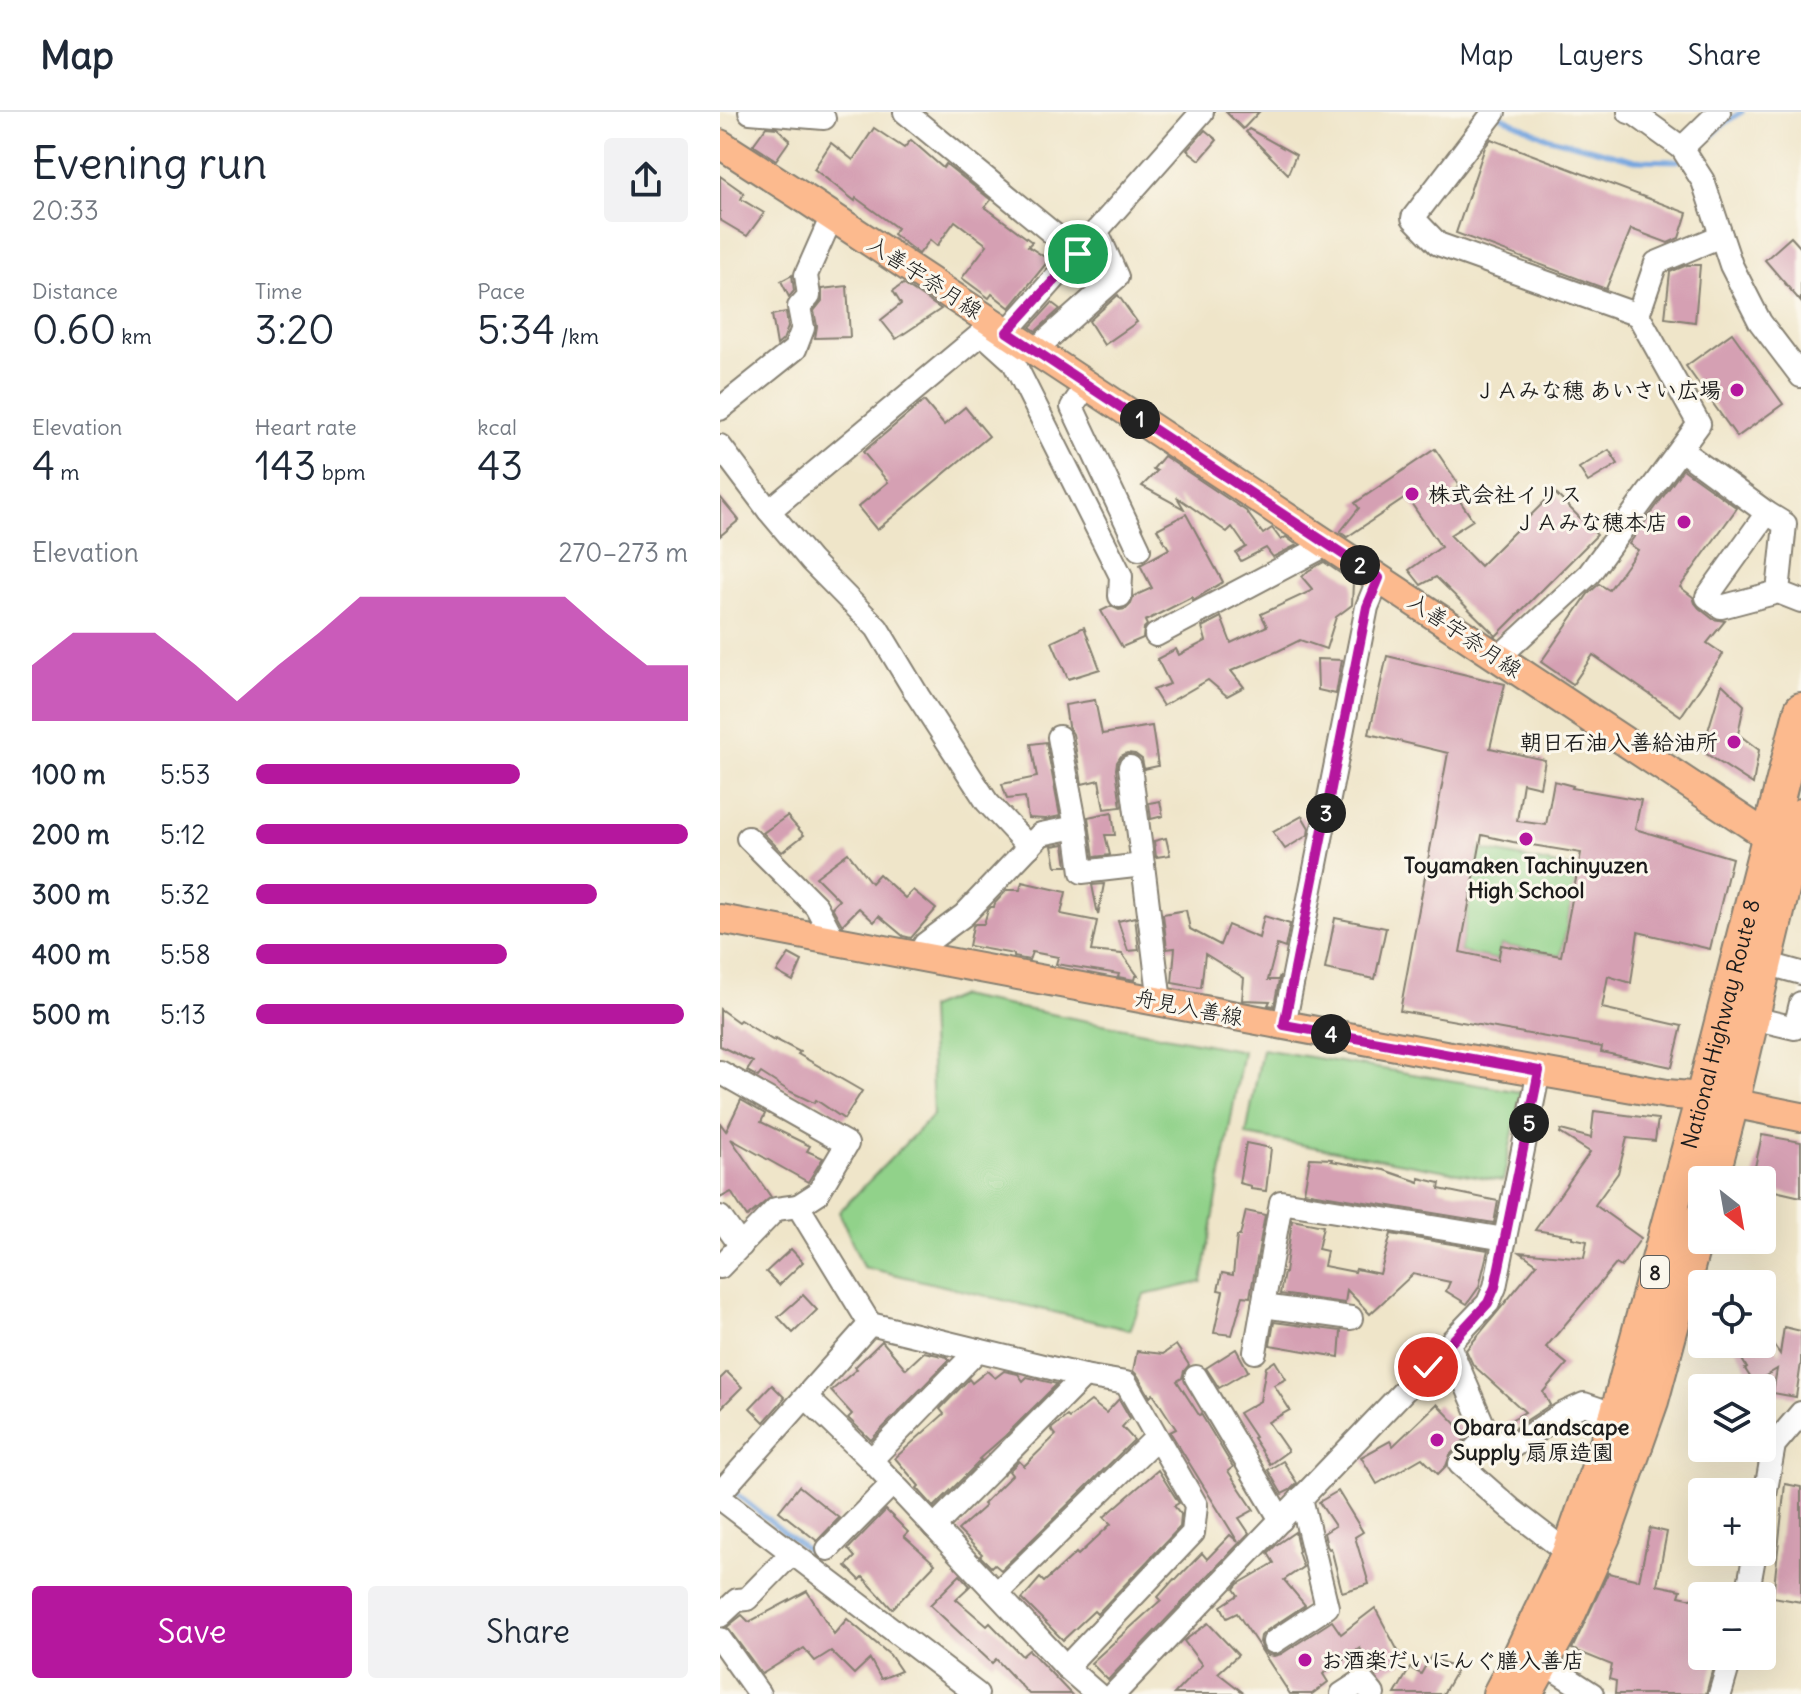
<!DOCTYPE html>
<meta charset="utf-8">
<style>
body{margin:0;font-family:Delius,"Klee One",sans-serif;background:#f2f2f3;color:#1f2937;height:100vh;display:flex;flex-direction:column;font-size:30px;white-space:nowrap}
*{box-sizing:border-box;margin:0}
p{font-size:26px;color:#747a83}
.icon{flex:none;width:44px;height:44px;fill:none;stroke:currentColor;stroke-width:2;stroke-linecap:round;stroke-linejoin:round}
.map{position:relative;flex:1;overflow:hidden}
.drawer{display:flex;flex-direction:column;background:#fff;width:720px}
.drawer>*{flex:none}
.needle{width:52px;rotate:149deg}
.controls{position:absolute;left:968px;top:1054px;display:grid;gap:16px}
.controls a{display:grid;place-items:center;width:88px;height:88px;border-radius:8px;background:#fff;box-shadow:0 8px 32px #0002;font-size:40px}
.pin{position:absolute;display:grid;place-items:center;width:68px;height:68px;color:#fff;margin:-34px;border:4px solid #fff;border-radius:50%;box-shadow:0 2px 8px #0007}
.km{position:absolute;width:40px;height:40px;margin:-20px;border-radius:50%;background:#222;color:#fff;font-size:22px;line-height:40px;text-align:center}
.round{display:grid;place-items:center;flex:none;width:84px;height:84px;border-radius:8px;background:#f2f2f3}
.head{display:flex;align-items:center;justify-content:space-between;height:136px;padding:0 32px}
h1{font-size:44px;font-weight:600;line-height:60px}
.metrics{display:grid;grid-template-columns:repeat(3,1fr);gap:12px;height:136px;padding:8px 32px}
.metrics div{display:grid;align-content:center}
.metrics b{font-size:40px;font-weight:600}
.metrics small{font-size:22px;font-weight:400}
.metrics p{font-size:22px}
.chart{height:224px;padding:16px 32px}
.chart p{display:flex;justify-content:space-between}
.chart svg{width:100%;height:144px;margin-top:8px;fill:#b5179e;opacity:.7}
.action{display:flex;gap:16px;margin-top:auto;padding:16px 32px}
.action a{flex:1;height:92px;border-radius:8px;background:#b5179e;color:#fff;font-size:32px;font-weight:600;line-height:92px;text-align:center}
.action a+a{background:#f2f2f3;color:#1f2937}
ul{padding:0 32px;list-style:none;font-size:26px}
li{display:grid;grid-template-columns:128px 96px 1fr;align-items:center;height:60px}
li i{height:20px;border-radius:10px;background:#b5179e}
header{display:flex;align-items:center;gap:48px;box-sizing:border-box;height:112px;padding:0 40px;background:#fff;border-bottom:2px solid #e0e1e3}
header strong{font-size:38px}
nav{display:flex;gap:44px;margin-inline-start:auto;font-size:28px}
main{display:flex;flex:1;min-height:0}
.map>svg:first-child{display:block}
.green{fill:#91d28a;stroke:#567753;stroke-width:2}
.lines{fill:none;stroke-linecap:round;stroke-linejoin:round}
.stream{stroke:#75a5df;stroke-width:5}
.building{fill:#d5a0b3;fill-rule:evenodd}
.minor-casing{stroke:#868072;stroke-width:26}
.major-casing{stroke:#868072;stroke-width:32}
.highway-casing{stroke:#868072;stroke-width:36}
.minor{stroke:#fff;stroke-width:22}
.major{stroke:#fcba8e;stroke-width:28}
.highway{stroke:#fcba8e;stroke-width:32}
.route-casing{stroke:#fff;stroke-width:16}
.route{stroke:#b5179e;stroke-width:10}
.poi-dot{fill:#b5179e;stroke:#fbf7ec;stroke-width:3}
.labels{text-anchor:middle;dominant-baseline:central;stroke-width:6;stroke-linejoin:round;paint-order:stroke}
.shield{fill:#fbf7ec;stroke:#5f5e5a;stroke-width:2}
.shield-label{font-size:20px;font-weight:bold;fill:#1c1c1c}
.street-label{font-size:22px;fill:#1c1c1c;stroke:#fbf7ec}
.poi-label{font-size:22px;font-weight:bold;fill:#1c1c1c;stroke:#fbf7ec;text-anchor:end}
</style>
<header>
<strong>Map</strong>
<nav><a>Map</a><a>Layers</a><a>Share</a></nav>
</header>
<main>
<section class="drawer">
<div class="head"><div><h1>Evening run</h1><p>20:33</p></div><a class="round"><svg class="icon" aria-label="share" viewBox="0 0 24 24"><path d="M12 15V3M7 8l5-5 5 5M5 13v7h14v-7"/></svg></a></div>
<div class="metrics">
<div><p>Distance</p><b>0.60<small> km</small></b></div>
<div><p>Time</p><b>3:20</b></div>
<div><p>Pace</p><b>5:34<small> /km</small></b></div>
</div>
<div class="metrics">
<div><p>Elevation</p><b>4<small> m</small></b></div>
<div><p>Heart rate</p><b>143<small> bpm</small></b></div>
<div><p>kcal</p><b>43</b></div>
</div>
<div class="chart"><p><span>Elevation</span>270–273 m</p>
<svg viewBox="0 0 160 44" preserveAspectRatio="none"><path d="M0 44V27L10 17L20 17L30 17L40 27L50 38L60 27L70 17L80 6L90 6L100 6L110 6L120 6L130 6L140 17L150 27L160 27V44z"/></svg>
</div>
<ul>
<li><b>100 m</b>5:53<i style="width:61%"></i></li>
<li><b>200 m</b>5:12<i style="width:100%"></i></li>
<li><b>300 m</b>5:32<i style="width:79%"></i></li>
<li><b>400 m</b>5:58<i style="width:58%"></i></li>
<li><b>500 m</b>5:13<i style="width:99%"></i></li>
</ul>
<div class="action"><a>Save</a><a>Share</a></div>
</section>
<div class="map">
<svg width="1081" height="1582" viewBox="0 0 1081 1582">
<rect width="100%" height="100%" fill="#fbf7ec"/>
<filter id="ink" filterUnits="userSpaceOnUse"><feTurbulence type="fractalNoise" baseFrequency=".0125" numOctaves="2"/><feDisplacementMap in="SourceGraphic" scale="16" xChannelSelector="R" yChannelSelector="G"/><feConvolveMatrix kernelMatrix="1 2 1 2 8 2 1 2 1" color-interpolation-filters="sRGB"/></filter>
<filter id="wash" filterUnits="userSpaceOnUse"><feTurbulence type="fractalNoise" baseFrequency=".006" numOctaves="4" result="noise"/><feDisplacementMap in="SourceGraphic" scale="32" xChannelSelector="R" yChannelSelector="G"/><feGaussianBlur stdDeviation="1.8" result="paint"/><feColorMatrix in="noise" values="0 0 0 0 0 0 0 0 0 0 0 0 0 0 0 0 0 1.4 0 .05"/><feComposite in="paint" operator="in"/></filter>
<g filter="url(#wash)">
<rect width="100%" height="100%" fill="#efe5c9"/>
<g class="green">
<path d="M759,737L858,757L841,844L781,833L778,848L740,840Z"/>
<path d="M238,884L523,939L482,1170L424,1183L410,1218L143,1155L119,1100L213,1003L209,896Z"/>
<path d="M542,937L801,980L783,1069L526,1023Z"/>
</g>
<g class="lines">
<g class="stream">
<path d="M780,4L826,25L915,48L958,49L961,47"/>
<path d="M973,39C991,28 1003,9 1022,0"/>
<path d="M10,1377L93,1443"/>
</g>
</g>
<g id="blocks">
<g class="building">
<path d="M506,0H539L523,17Z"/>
<path d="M46,15L57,16L70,28L56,48L33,33Z"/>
<path d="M154,16L184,36L191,28L223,56L226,52L271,88L265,95L312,130L308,134L329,148L290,196L272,182L269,186L242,166L267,133L235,109L217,134L210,128L199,142L173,122L177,116L136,86L135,89L94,57L111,31L133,48Z"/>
<path d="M529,17L576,43L568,62L526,20Z"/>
<path d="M485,18L497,28L480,48L467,38Z"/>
<path d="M771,27L967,101L959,126L948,131L911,117L886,177L736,121L765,35Z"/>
<path d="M0,64L24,81L21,87L44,101L27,124L0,108Z"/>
<path d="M1071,125L1081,136V190L1045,148Z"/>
<path d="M967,153H980L975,210L945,206L950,160Z"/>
<path d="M72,163L74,179L69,185L61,169Z"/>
<path d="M183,172L221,197L176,227L161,208L181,192L173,179Z"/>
<path d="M127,174L130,225L95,226L97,214L94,199L102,189V177Z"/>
<path d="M398,183L417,210L384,233L369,209Z"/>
<path d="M332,191L340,197L316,219L310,215Z"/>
<path d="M66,200L68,215L63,228L57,233L52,203Z"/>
<path d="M1012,221L1063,292L1017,325L966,254Z"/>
<path d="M204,289L224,313L245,295L269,324L157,418L138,395L168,370L143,340Z"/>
<path d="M715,337L740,374L733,379L753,408L730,423L760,454L834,380L877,423L776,524L716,465L701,473L689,458L721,435L687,385L627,425L620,420L639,396L635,391Z"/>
<path d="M889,338L898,352L868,370L859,356Z"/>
<path d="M444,344L526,399L543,422L552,416L561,428L566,425L577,433L553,445L546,436L521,449L516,441L526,435L512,415L507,420L457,385L464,397L422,374L437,359L433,357Z"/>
<path d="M963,357L1017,396L960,475L973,485L975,491L979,496L993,507L1005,509L987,531L1003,542L961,604L873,543L853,572L821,550L868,482L879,472L889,478L918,438L909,432Z"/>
<path d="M0,385L19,408L0,424Z"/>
<path d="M466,402L503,470L473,488L472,485L425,509L427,513L424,516L423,526L402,535L381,499L391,494L399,498L406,497L411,492L414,484L432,476L420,453L449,437L437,417Z"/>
<path d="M604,450L633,470L632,493L616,505L606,537L580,528L558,539L511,559L524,575L507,584L488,568L443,594L433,578L450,572L437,547L456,537L459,543L486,529L482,515L501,505L511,531L547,514L541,502L593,478L582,465L588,459Z"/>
<path d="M364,515L380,557L348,567L332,530Z"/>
<path d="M667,544L785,572L770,636L825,648L820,675L803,671L797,709L826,713L834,669L853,674L852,676L921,688L915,717L1012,746L990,837L918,820L911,871L888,864L882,896L962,914L952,955L881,940L882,935L680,899L728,641L649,622ZM762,723L793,730L861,741L841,844L781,833L778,848L740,840Z"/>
<path d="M597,547L622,548L616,582L598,578Z"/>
<path d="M1002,572L1024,593L1018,622L1039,638L1033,672L982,639Z"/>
<path d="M375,588L382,622L432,614L438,654L424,657L422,647L415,642L407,641L401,644L397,650L396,657L401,695L384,697L379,668L362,672L353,622L348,614L345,593Z"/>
<path d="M326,630L340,704L326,707L308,706L305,685L287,687L282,672L317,665L311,632Z"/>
<path d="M440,689L443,704L431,707L429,691Z"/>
<path d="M392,700L395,723H385L390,743L374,745L368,705Z"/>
<path d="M67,704L84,723L62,740L43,721Z"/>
<path d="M582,704L589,716L588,723L565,737L553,720Z"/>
<path d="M446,726L450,743L436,745L434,729Z"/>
<path d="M344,732L347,754H336L332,734Z"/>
<path d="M128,741L151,771L159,762L185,786L193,778L216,797L191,826L183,824L159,804L154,810L139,796L122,813L112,795L119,788L96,765Z"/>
<path d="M302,770L346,780L341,802L377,809L371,839L402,842L418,864H416L415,868L398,865L399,862L336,852L338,845L312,840L309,848L294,845V842L249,834L253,814L255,812H264L268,798L271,795H274L275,791L287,778H300Z"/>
<path d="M384,772L378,803L372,773Z"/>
<path d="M466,798L470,817L500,833L508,813L539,826L544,804L570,812L565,836L557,833L548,868H558L560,863L554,894L548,893L550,889L522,888L524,866L485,842L481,876L452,871L455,836L447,837L443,802Z"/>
<path d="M415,805L419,838L408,839L398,809Z"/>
<path d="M615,806L666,816L655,867L605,857Z"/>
<path d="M69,842L82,849L73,869L57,860Z"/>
<path d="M0,897L18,910L20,908L54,929L55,927L80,940L78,942L142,979L124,1007L96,988L94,991L69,979L41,961L38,965L27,959L33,950L0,934Z"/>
<path d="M21,988L45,1002L41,1010L90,1034L87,1039L103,1046L88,1070L11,1027L51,1085L27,1105L11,1080L0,1086V1011L6,1019Z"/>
<path d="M874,999L938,1007L935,1029L907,1026L898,1061L875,1093L921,1126L901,1155L896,1152L826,1235L847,1252L823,1280L830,1293L792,1318L787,1310L805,1300L753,1253L746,1238L817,1152L800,1140L864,1146L867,1129L852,1126V1124L815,1118L870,1040L840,1021L841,1018L871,1026Z"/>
<path d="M1042,1023L1081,1030V1085L1042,1076V1068H1034L1035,1055Z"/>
<path d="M526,1031L551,1036L546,1079L531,1077V1074L519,1071Z"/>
<path d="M590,1046L612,1047L611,1049L664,1058L699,1070V1066L720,1071L719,1077L778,1089L774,1111L584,1080Z"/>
<path d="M526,1099L545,1103L530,1185L523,1184L512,1223L494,1221L503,1179L498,1178L502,1161L513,1163L517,1124H520Z"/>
<path d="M572,1108L603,1114L598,1137L607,1139L604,1154L635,1160L636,1157L660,1162L671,1122L768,1138L759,1175L747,1192L726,1179L730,1170L693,1162L650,1202L627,1178L625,1191L560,1182L564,1161H565Z"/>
<path d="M71,1137L83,1150L59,1173L46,1160Z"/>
<path d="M83,1183L97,1198L73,1221L58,1205Z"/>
<path d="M554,1210L621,1219L619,1245L550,1233Z"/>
<path d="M1064,1215L1081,1219V1251L1076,1285L1053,1281L1057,1257L1034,1271L1025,1257L1027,1256L1013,1232H1042V1216L1060,1242Z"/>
<path d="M162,1229L186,1257L204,1240L227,1245L229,1248L151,1328L128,1306L132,1302L111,1279L137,1257L135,1255Z"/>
<path d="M456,1233L469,1253L464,1259L462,1266L457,1269L479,1303L481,1302L513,1355L508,1359L534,1398L519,1406L529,1421L388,1568L371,1551L441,1488L438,1485L454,1467L456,1468L482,1441L487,1447L510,1423L518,1430L450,1320L456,1317L433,1282L430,1285L418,1264L413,1259L417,1239L443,1242Z"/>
<path d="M516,1237L528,1259L499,1276L486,1256Z"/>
<path d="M555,1249L566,1267L554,1273L570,1298L548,1310L568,1339L550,1352L533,1326L535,1325L519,1301L540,1289L546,1255Z"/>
<path d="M267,1259L275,1266L284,1259L298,1262L303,1269L307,1265L337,1272L285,1324L259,1347L261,1348L214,1395L197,1376L199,1374L175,1346L224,1302L220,1297L249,1267L252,1271Z"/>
<path d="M7,1260L22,1275L0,1297V1267Z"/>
<path d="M52,1273L65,1286L44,1310L30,1296Z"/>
<path d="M399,1287L410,1306L402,1315L414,1328L281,1458L274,1452L271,1455L260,1444L262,1442L238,1418L265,1394L263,1392L292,1363L289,1359L299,1349L304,1354L336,1323L331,1317L347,1304L349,1306L371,1289L386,1301Z"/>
<path d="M717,1292L748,1324L730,1343L726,1354L718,1362L702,1346L657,1372L641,1345L670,1329L673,1334Z"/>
<path d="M563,1349L577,1371L570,1378L562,1382L548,1358Z"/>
<path d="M438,1358L459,1391L454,1394L461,1402L460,1415L377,1502L374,1499L343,1528L302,1487L320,1466L324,1470L356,1441L358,1443L391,1412L384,1405Z"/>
<path d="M1065,1372L1081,1375V1490L1053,1485Z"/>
<path d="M79,1374L119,1406L97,1429L59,1399Z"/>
<path d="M618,1379L643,1420L635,1425L649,1472L622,1480L611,1436L609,1437L607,1434L604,1421L615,1414L599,1390Z"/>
<path d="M166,1398L188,1420L184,1424L215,1452L172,1497L143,1465L140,1468L126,1454L135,1445L128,1437Z"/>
<path d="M930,1416L947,1420L937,1473L961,1478L959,1484L982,1489V1544H996L986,1582H895L896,1569L889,1567L892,1553L852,1537L888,1461L919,1468Z"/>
<path d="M575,1420L579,1439L578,1440L583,1455L564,1468L585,1493L546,1519L541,1524L540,1530L543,1538L548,1543L554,1544L561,1542L612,1509L621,1522L655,1496L684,1550L656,1564L640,1536L603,1562L608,1570L592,1582H570L517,1501L507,1506L501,1494L518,1483L514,1477L518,1472L554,1451L548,1441L556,1433Z"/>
<path d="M240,1463L250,1474L236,1487L267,1514L270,1511L302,1544L309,1538L351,1582H309L276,1547L272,1551L210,1493Z"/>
<path d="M87,1479L114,1522L127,1507L170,1543L181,1559L161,1567L150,1547L134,1562L111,1539L95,1549L84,1536L42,1562L7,1515L22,1503L29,1510Z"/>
<path d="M488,1511L518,1543L498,1561L525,1582H454L482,1553L464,1529Z"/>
<path d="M711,1544L737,1558L723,1582H675L690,1556L701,1562Z"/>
</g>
</g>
</g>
<g filter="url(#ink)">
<use href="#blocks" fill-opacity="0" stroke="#868072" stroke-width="2"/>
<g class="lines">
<defs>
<g id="minor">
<path d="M30,0L104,6"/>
<path d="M185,0L358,142"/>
<path d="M774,0L693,106L718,132L918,203"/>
<path d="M909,0L915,2L962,36L983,69L1011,153L1040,210L1081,264"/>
<path d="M962,36L999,0"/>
<path d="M287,220L482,0"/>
<path d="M262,221L293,249L401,464L400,484"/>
<path d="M315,238L397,165L377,120"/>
<path d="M367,273L352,295L419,437"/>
<path d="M0,297L75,237L83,216L79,195L89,184L86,163L112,104"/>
<path d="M0,334L49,399L91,449L157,516L198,584L267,690L309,735"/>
<path d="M961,338L1047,401"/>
<path d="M49,399L272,213"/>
<path d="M1058,480L1001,495L987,485L1047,401L1065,412L1058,480L1081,489"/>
<path d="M436,523L608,432"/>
<path d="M779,545L869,462L979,312L918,203L936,151L1001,124"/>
<path d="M339,625L356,715"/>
<path d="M410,655L423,753"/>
<path d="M28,726L96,794L114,828"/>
<path d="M198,844L205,832L244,803L321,722L356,715L362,760L423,753L440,890"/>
<path d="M1034,848L1081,861"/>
<path d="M1020,903L1075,916L1081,891"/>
<path d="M564,913L647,495L659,466"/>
<path d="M0,960L127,1032L98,1081L78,1094"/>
<path d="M0,1105L21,1134"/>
<path d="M0,1155L56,1097L78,1094L150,1212"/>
<path d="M543,1194L631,1206"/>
<path d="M729,1233L768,1324L740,1352L791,1397L848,1441"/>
<path d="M535,1240L561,1090L785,1127"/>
<path d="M476,1265L561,1408"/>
<path d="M86,1285L151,1348L346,1555L377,1582"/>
<path d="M768,1324L790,1336L842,1302L864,1292L896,1303"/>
<path d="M151,1348L258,1238"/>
<path d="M0,1381L150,1212L364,1264L406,1271L476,1393L473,1421L346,1555"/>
<path d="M0,1386L257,1582"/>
<path d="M1042,1400L1054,1333L1081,1301"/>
<path d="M214,1415L364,1264"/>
<path d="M108,1437L173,1371"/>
<path d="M277,1481L436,1326"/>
<path d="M1027,1484L1035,1440"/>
<path d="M0,1504L17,1488L27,1487L72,1441"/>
<path d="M0,1527L39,1582"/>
<path d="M554,1530L607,1495L581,1386"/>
<path d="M810,1547L838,1560L872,1582"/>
<path d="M394,1582L768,1191L775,1175L819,959"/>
<path d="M622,1582L642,1569L653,1582"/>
<path d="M1000,1582L1011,1544"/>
</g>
<g id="major">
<path d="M0,32L87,88L367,273L1064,735"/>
<path d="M0,807L708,940L947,982L982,985L1081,1005"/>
</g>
<g id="highway">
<path d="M992,1068L1012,992L1081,703"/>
<path id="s1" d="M779,1582L800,1542L848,1441L896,1303L982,985L1081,597"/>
<path d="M806,1582L847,1507L885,1422L932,1289L982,1104"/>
</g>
</defs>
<use href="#minor" class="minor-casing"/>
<use href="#major" class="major-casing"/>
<use href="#highway" class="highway-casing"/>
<use href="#minor" class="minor"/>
<use href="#major" class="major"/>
<use href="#highway" class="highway"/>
</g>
</g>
<g class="lines" filter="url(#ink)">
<defs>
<path id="route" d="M358,142L287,220L659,466L647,495L564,913L819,959L775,1175L768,1191L708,1255"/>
</defs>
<use href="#route" class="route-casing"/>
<use href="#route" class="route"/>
</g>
<g class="poi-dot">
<circle cx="1017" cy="278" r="8"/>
<circle cx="692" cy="382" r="8"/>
<circle cx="964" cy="410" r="8"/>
<circle cx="1014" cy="630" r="8"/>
<circle cx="806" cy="727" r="8"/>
<circle cx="717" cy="1328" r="8"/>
<circle cx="585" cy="1548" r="8"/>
</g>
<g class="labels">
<rect class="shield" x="921" y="1144" width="28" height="32" rx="6"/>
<g class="shield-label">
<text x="935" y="1160">8</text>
</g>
<g class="street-label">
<text transform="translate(205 165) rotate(33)">入善宇奈月線</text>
<text transform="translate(745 523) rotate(34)">入善宇奈月線</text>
<text transform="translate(469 895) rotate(11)">舟見入善線</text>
<text stroke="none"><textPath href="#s1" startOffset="708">National Highway Route 8</textPath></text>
</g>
<g class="poi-label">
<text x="1001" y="278">ＪＡみな穂 あいさい広場</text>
<text x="708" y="382" text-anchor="start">株式会社イリス</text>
<text x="948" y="410">ＪＡみな穂本店</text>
<text x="998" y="630">朝日石油入善給油所</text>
<text x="806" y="753" text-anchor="middle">Toyamaken Tachinyuzen<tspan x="806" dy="25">High School</tspan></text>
<text x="733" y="1315" text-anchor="start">Obara Landscape<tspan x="733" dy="25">Supply 扇原造園</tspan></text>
<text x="601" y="1548" text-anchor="start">お酒楽だいにんぐ膳入善店</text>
</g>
</g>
</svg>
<div class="controls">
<a><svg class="needle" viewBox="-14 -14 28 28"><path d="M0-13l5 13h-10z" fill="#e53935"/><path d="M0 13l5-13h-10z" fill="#747a83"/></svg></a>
<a><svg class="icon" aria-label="locate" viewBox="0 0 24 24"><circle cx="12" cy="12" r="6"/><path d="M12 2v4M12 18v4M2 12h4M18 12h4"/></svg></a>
<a><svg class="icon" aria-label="layers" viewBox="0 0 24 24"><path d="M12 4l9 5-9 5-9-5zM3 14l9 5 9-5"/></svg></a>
<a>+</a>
<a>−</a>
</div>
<div class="pin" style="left:358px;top:142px;background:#1e9e55"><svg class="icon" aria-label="arrive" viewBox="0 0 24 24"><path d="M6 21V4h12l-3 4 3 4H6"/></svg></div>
<div class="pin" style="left:708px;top:1255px;background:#d93025"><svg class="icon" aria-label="check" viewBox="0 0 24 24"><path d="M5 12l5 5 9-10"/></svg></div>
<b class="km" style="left:420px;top:307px">1</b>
<b class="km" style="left:640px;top:453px">2</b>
<b class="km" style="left:606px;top:701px">3</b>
<b class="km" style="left:611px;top:922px">4</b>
<b class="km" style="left:809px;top:1011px">5</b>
</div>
</main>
